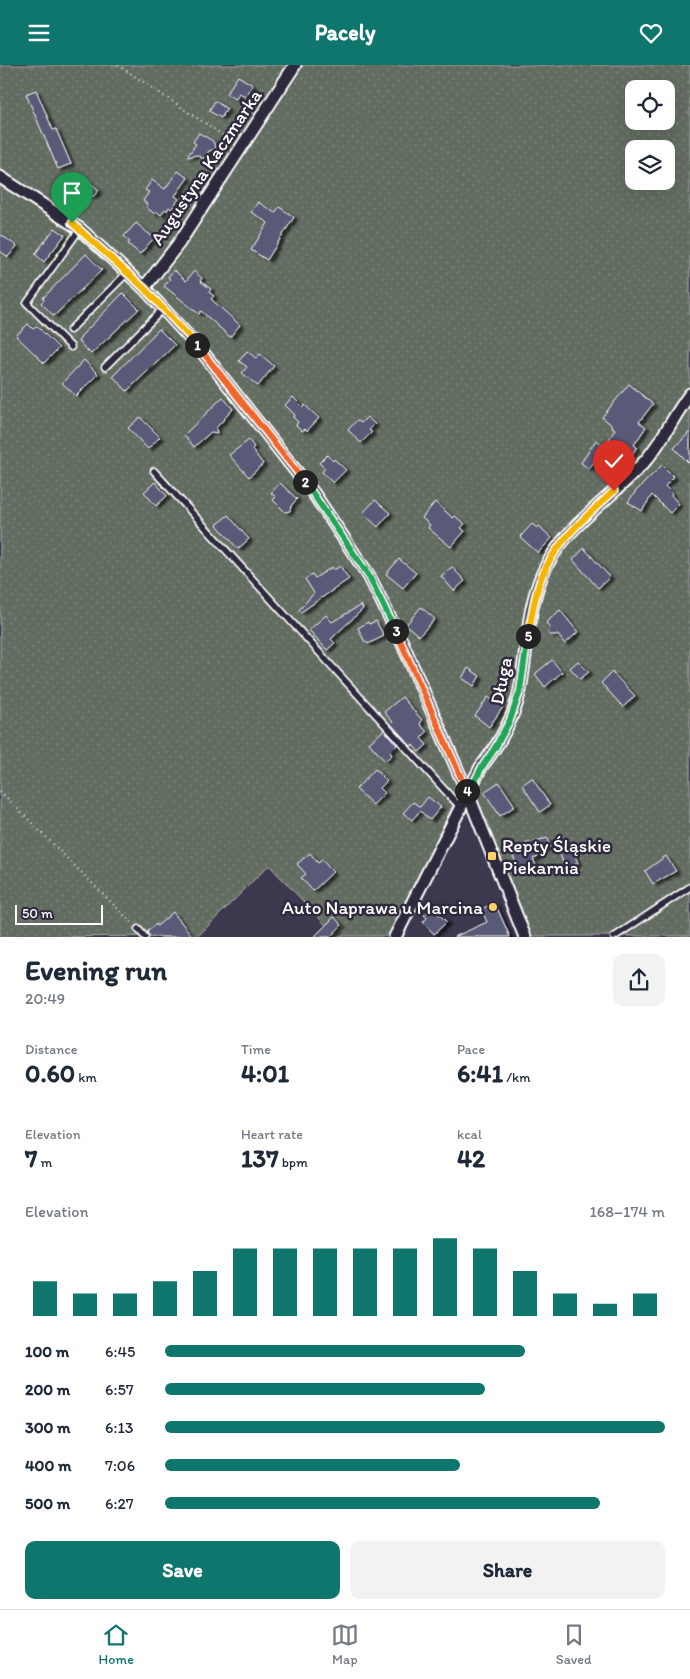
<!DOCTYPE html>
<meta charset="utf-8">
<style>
body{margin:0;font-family:Itim,sans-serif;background:#f2f2f3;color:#1f2937;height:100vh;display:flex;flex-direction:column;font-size:19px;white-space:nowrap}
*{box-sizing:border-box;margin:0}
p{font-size:16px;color:#747a83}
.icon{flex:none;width:28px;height:28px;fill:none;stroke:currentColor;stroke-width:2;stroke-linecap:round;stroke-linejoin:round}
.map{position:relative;height:872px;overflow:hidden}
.drawer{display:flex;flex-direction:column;background:#fff;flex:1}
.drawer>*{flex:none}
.buttons{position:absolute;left:625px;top:15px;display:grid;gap:10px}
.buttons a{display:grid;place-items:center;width:50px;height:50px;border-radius:10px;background:#fff;box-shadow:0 5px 20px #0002;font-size:25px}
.scale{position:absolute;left:15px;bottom:12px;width:88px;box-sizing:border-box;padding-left:5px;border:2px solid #fff;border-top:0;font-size:14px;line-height:18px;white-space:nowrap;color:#fff;-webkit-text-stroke:4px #2f2a3d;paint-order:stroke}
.pin{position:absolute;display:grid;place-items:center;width:42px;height:42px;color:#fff;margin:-51px -21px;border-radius:50% 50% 50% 0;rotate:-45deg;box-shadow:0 0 5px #0007}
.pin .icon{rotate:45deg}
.km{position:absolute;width:25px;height:25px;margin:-12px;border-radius:50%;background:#222;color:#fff;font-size:14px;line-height:25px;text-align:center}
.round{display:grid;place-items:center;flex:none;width:52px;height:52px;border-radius:10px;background:#f2f2f3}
.overview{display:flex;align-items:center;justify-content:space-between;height:85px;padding:0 25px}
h1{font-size:28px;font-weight:800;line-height:38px}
.stats{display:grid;grid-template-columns:repeat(3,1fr);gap:8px;height:85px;padding:5px 25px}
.stats div{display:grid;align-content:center}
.stats b{font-size:25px;font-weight:800}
.stats small{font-size:14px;font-weight:400}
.stats p{font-size:14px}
.chart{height:140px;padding:10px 25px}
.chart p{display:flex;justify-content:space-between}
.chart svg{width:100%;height:90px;margin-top:5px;stroke:#0f766e;stroke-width:6}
.button{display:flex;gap:10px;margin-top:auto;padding:10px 25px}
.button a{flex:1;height:58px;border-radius:10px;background:#0f766e;color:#fff;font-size:20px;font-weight:800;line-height:58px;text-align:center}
.button a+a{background:#f2f2f3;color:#1f2937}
ul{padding:0 25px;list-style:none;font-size:16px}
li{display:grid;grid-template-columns:80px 60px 1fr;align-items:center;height:38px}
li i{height:12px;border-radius:6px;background:#0f766e}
header{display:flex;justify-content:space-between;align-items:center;height:65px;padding:0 25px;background:#0f766e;color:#fff;font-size:22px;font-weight:800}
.dock{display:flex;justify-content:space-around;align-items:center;height:70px;border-top:1px solid #e0e1e3;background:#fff;font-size:14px;color:#747a83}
.dock a{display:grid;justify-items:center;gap:2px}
.dock .current{color:#0f766e}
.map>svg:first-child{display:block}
.grass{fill:url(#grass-dots);stroke:#b0b6b0;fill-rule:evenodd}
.building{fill:#595a77;stroke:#fff;filter:url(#shadow)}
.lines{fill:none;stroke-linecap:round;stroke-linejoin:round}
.service-casing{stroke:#fff;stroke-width:9}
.minor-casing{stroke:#fff;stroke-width:15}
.path{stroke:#fff;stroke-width:2;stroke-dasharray:1 4;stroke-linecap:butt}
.service{stroke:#2f2a3d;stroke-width:5.5}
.minor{stroke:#2f2a3d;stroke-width:11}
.split-1-casing{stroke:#fff;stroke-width:10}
.split-2-casing{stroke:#fff;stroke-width:10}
.split-3-casing{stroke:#fff;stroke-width:10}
.split-4-casing{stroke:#fff;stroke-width:10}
.split-5-casing{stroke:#fff;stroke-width:10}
.split-6-casing{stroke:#fff;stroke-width:10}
.split-1{stroke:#f5b400;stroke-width:6}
.split-2{stroke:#f0652b;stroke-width:6}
.split-3{stroke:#22a559;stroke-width:6}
.split-4{stroke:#f0652b;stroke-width:6}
.split-5{stroke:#22a559;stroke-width:6}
.split-6{stroke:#f5b400;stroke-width:6}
.poi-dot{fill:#ffd166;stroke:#2f2a3d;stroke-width:2}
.labels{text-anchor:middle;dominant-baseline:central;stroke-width:5;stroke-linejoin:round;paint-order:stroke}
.street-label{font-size:19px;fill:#fff;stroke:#2f2a3d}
.poi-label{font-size:19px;fill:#fff;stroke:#2f2a3d;text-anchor:start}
</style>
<header><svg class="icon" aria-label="menu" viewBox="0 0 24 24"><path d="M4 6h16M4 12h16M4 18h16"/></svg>Pacely<svg class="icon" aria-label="heart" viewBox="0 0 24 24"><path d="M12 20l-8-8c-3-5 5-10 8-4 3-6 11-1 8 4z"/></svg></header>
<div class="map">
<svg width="690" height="872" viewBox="0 0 690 872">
<defs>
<pattern id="grass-dots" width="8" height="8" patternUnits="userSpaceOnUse" patternTransform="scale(1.25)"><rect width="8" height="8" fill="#626c61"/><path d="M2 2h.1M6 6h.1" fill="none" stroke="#7a8279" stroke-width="1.8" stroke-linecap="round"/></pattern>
<filter id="shadow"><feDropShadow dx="4" dy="2.5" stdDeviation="1" flood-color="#0009"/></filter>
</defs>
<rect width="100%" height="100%" fill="#3c384e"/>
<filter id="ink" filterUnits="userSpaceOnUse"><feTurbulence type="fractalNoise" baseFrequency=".02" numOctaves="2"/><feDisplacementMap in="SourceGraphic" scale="10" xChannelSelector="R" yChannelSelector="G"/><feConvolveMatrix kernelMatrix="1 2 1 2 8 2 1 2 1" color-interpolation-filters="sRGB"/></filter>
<g filter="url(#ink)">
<path class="grass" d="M0,0H690V871H531L465,714L391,871H336L269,800L198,871L0,872ZM634,24H666V56H634ZM634,84H666V116H634Z"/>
<g class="building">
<path d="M238,11L253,20L245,32L239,28L236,34L226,29Z"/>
<path d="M36,25L53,65L56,64L71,99L58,104L26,29Z"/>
<path d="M215,36L227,44L221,53L209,46Z"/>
<path d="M199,68L213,76L216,84L209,86L203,94L197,90L187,92L196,79L193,77Z"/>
<path d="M178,106L188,113L175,131L179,134L171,144L169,142L167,146L165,144L161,150L156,146L155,149L147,143V139L143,136L149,127L145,125L152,115L165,124Z"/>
<path d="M88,116L99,125L93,132L91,130L88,132L80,125Z"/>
<path d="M258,137L275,148L279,142L294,152L267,195L251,185L268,158L251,147Z"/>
<path d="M136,158L154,173L140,189L128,179L130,177L124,171Z"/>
<path d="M55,163L65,170L44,197L35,189Z"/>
<path d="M0,169L17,181L8,192L0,186Z"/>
<path d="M86,189L102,205L54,251L41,238L44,235L43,233Z"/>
<path d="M174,205L186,216L194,206L202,213L200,216L211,224L209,227L214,231L211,234L240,260L230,272L201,246L199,249L164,221L170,214L168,212Z"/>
<path d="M123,228L139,244L91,289L78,276L81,273L80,272Z"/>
<path d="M28,259L33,264L37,261L59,283L44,298L16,271Z"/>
<path d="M159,264L175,280L127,326L113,311Z"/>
<path d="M247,286L256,293L260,289L274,301L258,321L242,308L247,302L239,296Z"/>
<path d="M84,295L98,309L76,331L62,318Z"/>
<path d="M629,319L653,339L639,357L646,362L634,380L637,382L627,397L605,382L589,404L581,398L596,375L605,381L615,364L612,362L613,361L602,352Z"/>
<path d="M223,332L233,344L216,363L217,368L211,367L194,382L184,370Z"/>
<path d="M293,332L303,342L305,340L319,353L307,366L305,364L302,366L296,360L298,357L293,352L295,350L285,340Z"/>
<path d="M140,352L160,372L148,384L128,363Z"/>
<path d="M367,352L375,359L369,365L372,367L361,378L348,365L357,355L361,358Z"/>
<path d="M690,367V399L674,383Z"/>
<path d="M249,375L254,382L252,384L263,399L249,412L229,390Z"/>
<path d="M327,390L333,396L334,394L346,405L333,418L322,407L325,403L319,398Z"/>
<path d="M662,400L674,412L665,421L672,428L671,430L679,439L670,448L652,430L642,446L628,437L636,426Z"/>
<path d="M155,417L167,431L156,441L144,427Z"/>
<path d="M280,418L297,434L291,441L290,446L285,447L273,435L276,432L271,428Z"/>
<path d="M375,435L390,448L378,462L363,448Z"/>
<path d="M435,437L453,453L455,451L465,459L461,463L465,466L451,482L428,463L430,460L422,453Z"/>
<path d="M228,450L249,474L238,484L217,460Z"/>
<path d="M532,459L537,463L539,461L552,473L538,488L520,472Z"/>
<path d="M584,483L610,512L598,523L573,495Z"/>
<path d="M399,494L416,508L403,523L386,509Z"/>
<path d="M340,501L349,514L301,547L299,545L314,528L305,514L312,509L315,513L332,502L334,505Z"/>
<path d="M452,502L465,516L454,526L441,511Z"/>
<path d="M361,540L363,544L331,574L335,578L327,585L309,565L326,550L332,557Z"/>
<path d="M421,542L435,554L419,571L406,560Z"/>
<path d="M560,545L578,567L565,579L558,570H549L550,562L546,558Z"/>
<path d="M376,556L384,571L368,579L367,577H365L358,563L368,557L369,559Z"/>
<path d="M552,595L562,607L545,622L535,609Z"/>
<path d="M578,596L589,607L580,614L570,603Z"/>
<path d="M468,603L480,611L474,621L462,613Z"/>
<path d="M612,607L635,631L623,642L601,618Z"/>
<path d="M402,632L422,655L420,659L427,667L421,673L427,680L419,687L413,680L411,681L391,659L393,657L384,647Z"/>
<path d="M488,632L503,642L489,662L475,651Z"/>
<path d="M384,665L397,680L390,687L392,690L385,696L369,678Z"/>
<path d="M375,704L387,716L380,723L385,728L373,740L356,724Z"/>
<path d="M532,713L550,740L540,747L522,720Z"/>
<path d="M499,717L515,741L500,751L484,727Z"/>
<path d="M428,732L441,742L430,755L420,746L412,755L403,748L413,737L420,742Z"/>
<path d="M548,773L550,782L536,787L538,792L533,794L536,800L520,807L512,788L527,782L526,778Z"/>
<path d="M571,781L578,798L565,803L559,786Z"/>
<path d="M310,788L318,798L322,795L333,807L313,826L301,813L306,809L297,799Z"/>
<path d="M666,791L676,806L653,819L645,806Z"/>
<path d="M495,838L510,872H454L487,857L481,844Z"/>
<path d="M432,843L447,857L434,869L423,857L427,853L424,850Z"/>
<path d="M173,847L193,872H150L147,867L156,859L157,861Z"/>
<path d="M334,852L342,860L330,872H314Z"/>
</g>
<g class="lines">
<defs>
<g id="service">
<path d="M70,265L128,207"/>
<path d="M71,282L27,238L80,164"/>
<path d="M105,302L164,243"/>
<path d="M154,406L461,743"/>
<path d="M138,864L145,872"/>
<path d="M614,872L690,822"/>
</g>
<g id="minor">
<path d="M0,112L80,164L144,223L200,284L314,429L369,511L401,575L468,729L525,872"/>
<path d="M144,223L179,178L295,0"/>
<path d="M395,872L481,702C499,679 514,654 520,625C527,587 527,546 542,510C563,461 612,434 646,395C663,375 674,350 690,329"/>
</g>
</defs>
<use href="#service" class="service-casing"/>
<use href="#minor" class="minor-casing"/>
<g class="path">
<path d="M118,0L233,77"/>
<path d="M0,726L132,858"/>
</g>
<use href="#service" class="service"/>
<use href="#minor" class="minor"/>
</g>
</g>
<g class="lines" filter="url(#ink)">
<defs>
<path id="split-1" d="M72,158L144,223L197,280"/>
<path id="split-2" d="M197,280L305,417"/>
<path id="split-3" d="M305,417L369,511L396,566"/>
<path id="split-4" d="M396,566L467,726"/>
<path id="split-5" d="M467,726L468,729L482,702L495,683L510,655L520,626L528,571"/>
<path id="split-6" d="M528,571C532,551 534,530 542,511C556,476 587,451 614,426"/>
</defs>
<use href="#split-1" class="split-1-casing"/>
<use href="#split-2" class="split-2-casing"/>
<use href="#split-3" class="split-3-casing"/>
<use href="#split-4" class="split-4-casing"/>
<use href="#split-5" class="split-5-casing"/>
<use href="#split-6" class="split-6-casing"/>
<use href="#split-1" class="split-1"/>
<use href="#split-2" class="split-2"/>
<use href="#split-3" class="split-3"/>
<use href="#split-4" class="split-4"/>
<use href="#split-5" class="split-5"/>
<use href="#split-6" class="split-6"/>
</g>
<g class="poi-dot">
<rect x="487" y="786" width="10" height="10" rx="2.5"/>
<circle cx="493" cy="842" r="5"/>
</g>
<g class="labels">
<g class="street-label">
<text transform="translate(206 102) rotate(-56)">Augustyna Kaczmarka</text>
<text transform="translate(501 616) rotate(-79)">Długa</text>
</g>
<g class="poi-label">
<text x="502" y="780">Repty Śląskie<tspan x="502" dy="22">Piekarnia</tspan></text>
<text x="483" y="842" text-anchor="end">Auto Naprawa u Marcina</text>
</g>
</g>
</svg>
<div class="buttons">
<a><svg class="icon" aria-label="locate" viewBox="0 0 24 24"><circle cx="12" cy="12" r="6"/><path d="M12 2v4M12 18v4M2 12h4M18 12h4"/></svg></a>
<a><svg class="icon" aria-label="layers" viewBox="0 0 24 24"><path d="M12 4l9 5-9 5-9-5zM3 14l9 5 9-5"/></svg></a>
</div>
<div class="scale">50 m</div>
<div class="pin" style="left:72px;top:158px;background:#1e9e55"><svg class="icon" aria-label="arrive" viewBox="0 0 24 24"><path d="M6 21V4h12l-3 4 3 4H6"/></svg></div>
<div class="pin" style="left:614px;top:426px;background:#d93025"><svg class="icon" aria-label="check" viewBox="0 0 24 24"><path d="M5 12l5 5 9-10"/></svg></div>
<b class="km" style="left:197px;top:280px">1</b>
<b class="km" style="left:305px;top:417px">2</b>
<b class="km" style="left:396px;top:566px">3</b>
<b class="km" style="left:467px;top:726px">4</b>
<b class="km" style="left:528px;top:571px">5</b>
</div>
<section class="drawer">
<div class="overview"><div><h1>Evening run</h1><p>20:49</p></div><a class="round"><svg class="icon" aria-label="share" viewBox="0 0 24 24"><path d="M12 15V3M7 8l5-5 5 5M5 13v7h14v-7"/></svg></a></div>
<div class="stats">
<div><p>Distance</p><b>0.60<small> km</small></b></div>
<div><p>Time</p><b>4:01</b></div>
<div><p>Pace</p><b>6:41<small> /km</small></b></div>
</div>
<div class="stats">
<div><p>Elevation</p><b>7<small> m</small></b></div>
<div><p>Heart rate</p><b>137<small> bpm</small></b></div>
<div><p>kcal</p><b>42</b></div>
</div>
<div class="chart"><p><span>Elevation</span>168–174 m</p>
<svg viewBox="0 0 160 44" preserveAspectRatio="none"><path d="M5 44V27M15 44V33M25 44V33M35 44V27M45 44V22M55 44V11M65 44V11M75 44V11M85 44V11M95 44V11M105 44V6M115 44V11M125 44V22M135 44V33M145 44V38M155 44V33"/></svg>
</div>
<ul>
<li><b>100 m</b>6:45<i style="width:72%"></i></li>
<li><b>200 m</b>6:57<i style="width:64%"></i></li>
<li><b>300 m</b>6:13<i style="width:100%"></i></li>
<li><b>400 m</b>7:06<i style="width:59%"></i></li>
<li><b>500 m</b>6:27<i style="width:87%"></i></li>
</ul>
<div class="button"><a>Save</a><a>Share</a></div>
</section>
<nav class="dock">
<a class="current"><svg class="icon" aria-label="home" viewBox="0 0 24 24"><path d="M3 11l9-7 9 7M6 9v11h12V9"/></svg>Home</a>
<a><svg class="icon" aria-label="map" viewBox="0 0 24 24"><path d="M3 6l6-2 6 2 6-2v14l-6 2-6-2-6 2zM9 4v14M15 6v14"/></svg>Map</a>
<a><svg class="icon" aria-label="saved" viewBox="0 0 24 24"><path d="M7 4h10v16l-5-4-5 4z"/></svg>Saved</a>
</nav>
